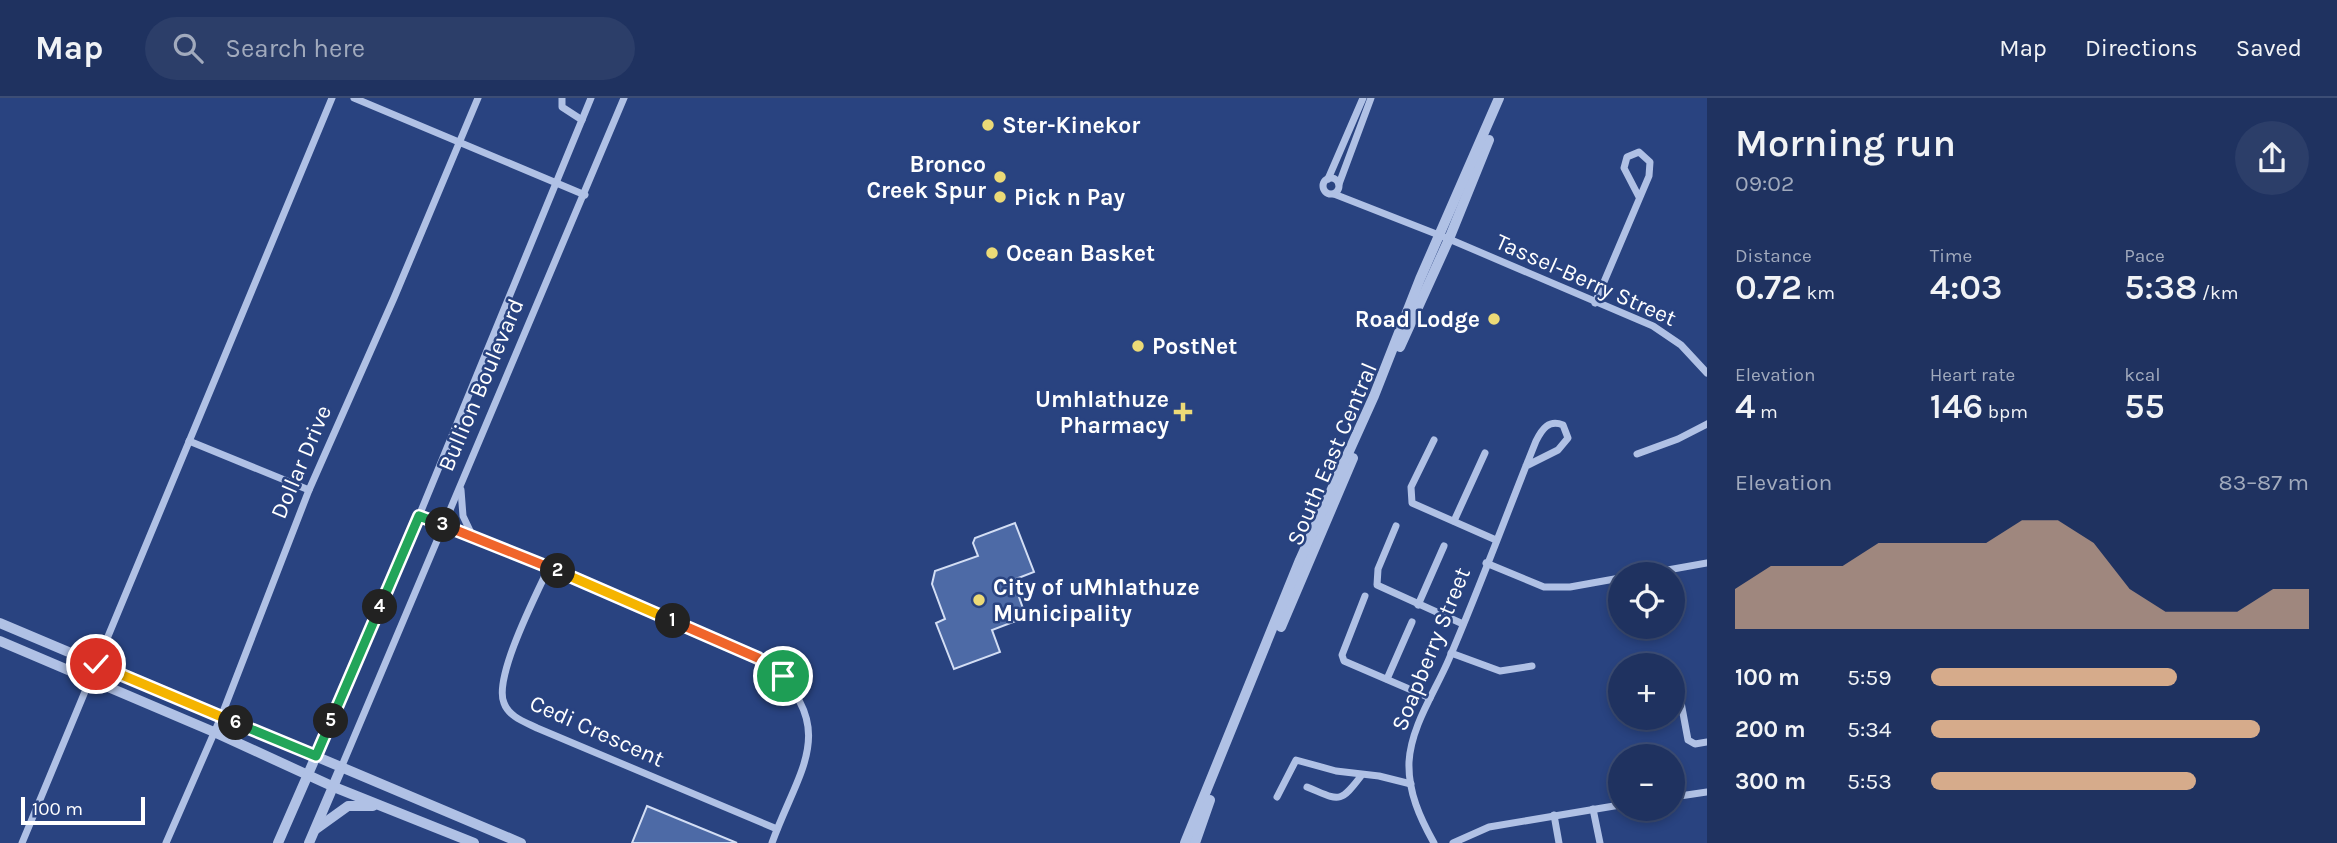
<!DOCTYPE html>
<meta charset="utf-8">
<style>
body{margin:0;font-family:Karla,sans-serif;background:#2c3e69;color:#f1f3f6;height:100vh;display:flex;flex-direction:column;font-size:26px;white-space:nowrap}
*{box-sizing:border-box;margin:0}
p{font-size:23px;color:#a1aabd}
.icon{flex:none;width:38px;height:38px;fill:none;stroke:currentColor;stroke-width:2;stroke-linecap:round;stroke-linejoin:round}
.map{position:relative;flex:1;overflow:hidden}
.side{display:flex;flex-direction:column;background:#1f3260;width:630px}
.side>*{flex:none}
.buttons{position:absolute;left:1608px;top:464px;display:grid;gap:14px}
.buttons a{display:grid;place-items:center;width:77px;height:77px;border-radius:50%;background:#1f3260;box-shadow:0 4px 10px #0003,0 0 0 2px #3c4d75;font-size:35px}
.scale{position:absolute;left:21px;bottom:18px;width:124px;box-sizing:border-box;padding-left:7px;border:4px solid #fff;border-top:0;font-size:19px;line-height:24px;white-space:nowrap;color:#fff;-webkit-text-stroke:5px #294380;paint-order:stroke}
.pin{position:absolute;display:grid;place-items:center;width:60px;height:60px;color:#fff;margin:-30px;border:4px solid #fff;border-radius:50%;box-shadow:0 2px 7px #0007}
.km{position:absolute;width:35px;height:35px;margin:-18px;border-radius:50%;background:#222;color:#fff;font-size:19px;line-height:35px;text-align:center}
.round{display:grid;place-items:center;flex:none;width:74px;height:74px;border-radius:37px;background:#2c3e69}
.summary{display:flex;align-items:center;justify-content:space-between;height:119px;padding:0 28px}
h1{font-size:38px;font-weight:600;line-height:52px}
.metrics{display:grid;grid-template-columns:repeat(3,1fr);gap:10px;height:119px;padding:7px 28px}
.metrics div{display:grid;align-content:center}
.metrics b{font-size:35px;font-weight:600}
.metrics small{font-size:19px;font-weight:400}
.metrics p{font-size:19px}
.chart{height:196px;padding:14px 28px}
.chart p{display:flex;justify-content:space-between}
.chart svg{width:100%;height:126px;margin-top:7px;fill:#d6ab8b;opacity:.7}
ul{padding:0 28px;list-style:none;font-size:23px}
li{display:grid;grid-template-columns:112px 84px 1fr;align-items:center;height:52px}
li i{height:18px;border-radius:9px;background:#d6ab8b}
header{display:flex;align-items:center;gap:42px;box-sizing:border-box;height:98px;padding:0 35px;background:#1f3260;border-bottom:2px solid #3c4d75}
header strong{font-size:33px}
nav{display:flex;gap:38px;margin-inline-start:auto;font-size:24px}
.search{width:490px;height:63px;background:#2c3e69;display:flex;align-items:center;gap:18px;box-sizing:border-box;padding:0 24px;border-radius:38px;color:#a1aabd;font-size:26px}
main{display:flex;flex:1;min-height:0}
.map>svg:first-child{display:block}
.building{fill:#4d6aa6;stroke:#d3def4;stroke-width:2}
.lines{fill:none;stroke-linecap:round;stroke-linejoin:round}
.minor{stroke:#b0c1e5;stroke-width:7}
.tertiary{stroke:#b0c1e5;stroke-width:10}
.split-1-casing{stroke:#fff;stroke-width:14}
.split-2-casing{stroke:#fff;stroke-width:14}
.split-3-casing{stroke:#fff;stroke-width:14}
.split-4-casing{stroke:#fff;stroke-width:14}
.split-5-casing{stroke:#fff;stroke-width:14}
.split-6-casing{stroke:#fff;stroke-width:14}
.split-7-casing{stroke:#fff;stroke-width:14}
.split-8-casing{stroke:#fff;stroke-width:14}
.split-1{stroke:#f0652b;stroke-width:9}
.split-2{stroke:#f5b400;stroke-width:9}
.split-3{stroke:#f0652b;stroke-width:9}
.split-4{stroke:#22a559;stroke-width:9}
.split-5{stroke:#22a559;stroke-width:9}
.split-6{stroke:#22a559;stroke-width:9}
.split-7{stroke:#f5b400;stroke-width:9}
.split-8{stroke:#f5b400;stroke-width:9}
.poi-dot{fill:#ecda77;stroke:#294380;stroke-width:2.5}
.labels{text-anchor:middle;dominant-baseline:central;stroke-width:5;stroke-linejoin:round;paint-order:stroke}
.poi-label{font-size:23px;font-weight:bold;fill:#fff;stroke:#294380;text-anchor:start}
.street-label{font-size:23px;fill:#fff;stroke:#294380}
</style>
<header>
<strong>Map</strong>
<div class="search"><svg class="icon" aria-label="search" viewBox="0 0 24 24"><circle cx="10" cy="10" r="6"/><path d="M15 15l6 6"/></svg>Search here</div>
<nav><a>Map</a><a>Directions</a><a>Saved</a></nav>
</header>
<main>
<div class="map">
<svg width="1707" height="745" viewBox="0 0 1707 745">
<rect width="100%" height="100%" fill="#294380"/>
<g class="building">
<path d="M1015,425L1034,474L1013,482L1026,519L992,532L1000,554L954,571L936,525L945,521L932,486L935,473L978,458L973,445L975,440Z"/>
<path d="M647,708L737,745H632Z"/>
</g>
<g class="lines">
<g class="minor">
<path d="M354,0L585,97"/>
<path d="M562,0V9L582,22"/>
<circle cx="1331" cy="88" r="8"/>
<path d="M1328,81L1363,0"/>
<path d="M1339,86L1371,0"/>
<path d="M1334,96L1449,141L1653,228L1681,247L1707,275"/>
<path d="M1595,205L1649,78L1650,64L1639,54L1627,59L1624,70L1639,99"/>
<path d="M1434,342L1411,389L1412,405L1496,442"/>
<path d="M189,343L309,392"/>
<path d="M1637,356L1678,341L1707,326"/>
<path d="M461,392L463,418L472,437"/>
<path d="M419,418L549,469L772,568C840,633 797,674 772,745"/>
<path d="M1454,423L1485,355"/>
<path d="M1396,428L1378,471L1377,487L1463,526"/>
<path d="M1486,465L1544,489H1570L1620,480"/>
<path d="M549,469C537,495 493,580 504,605C509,619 525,624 537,630L777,731"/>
<path d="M1645,476L1707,465"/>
<path d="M1365,498L1342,557L1344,563L1430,600"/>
<path d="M1418,507L1444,448"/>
<path d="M1451,555L1500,573L1532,568"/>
<path d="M1387,581L1412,524"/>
<path d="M1680,599L1688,642L1695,646L1707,644"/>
<path d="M316,658L414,430L591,0"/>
<path d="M341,670L624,0"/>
<path d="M1307,689C1339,702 1339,707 1361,678"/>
<path d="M1277,699L1296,662L1336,673L1379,678L1411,686"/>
<path d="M1673,699L1707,694"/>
<path d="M1593,711L1600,745"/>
<path d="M1554,717L1559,745"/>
<path d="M22,745L332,0"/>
<path d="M166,745L221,619L309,392L394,200L478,0"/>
<path d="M1434,745C1420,720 1408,694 1409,664C1411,628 1435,594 1449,561C1480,489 1507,415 1536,343C1542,331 1549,321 1563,327L1568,340L1558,352L1526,368"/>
<path d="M1453,745L1489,729L1620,707"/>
</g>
<g class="tertiary">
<path d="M1400,249L1449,141L1489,42"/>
<path d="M0,525L521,745"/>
<path d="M1281,529L1353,360"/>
<path d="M0,543L214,634L334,689L474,745"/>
<path d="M316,731L348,708H373"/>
<path d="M278,745L316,658"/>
<path d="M309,745L341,670"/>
<path d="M1185,745L1300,462L1374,298L1420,181L1499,0"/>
<path d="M1195,745L1210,702"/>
</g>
</g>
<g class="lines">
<defs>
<path id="split-1" d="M673,523L758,560L783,578"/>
<path id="split-2" d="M558,473L673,523"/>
<path id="split-3" d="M443,427L558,473"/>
<path id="split-4" d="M380,509L419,418L443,427"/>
<path id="split-5" d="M331,623L380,509"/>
<path id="split-6" d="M236,625L316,658L331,623"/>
<path id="split-7" d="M122,577L236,625"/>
<path id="split-8" d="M96,566L122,577"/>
</defs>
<use href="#split-1" class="split-1-casing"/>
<use href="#split-2" class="split-2-casing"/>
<use href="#split-3" class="split-3-casing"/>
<use href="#split-4" class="split-4-casing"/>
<use href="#split-5" class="split-5-casing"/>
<use href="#split-6" class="split-6-casing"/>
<use href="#split-7" class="split-7-casing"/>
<use href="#split-8" class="split-8-casing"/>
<use href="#split-1" class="split-1"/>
<use href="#split-2" class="split-2"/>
<use href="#split-3" class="split-3"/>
<use href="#split-4" class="split-4"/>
<use href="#split-5" class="split-5"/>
<use href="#split-6" class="split-6"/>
<use href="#split-7" class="split-7"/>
<use href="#split-8" class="split-8"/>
</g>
<g class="poi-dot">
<circle cx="988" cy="27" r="7"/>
<circle cx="1000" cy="79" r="7"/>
<circle cx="1000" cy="99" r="7"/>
<circle cx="992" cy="155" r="7"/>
<circle cx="1494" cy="221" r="7"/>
<circle cx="1138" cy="248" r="7"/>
<path d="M1179.5 303.5h7v7h7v7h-7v7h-7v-7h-7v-7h7z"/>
<circle cx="979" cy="502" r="7"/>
</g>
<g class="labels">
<g class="poi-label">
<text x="1002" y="27">Ster-Kinekor</text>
<text x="986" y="66" text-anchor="end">Bronco<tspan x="986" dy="26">Creek Spur</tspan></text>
<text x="1014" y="99">Pick n Pay</text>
<text x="1006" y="155">Ocean Basket</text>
<text x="1480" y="221" text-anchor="end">Road Lodge</text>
<text x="1152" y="248">PostNet</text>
<text x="1169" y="301" text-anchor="end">Umhlathuze<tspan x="1169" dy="26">Pharmacy</tspan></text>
<text x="993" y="489">City of uMhlathuze<tspan x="993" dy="26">Municipality</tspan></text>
</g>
<g class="street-label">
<text transform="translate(1586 182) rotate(24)">Tassel-Berry Street</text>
<text transform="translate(481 287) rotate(-67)">Bullion Boulevard</text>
<text transform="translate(1332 356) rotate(-67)">South East Central</text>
<text transform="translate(301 364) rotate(-67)">Dollar Drive</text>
<text transform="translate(1431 551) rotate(-68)">Soapberry Street</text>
<text transform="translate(597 633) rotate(24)">Cedi Crescent</text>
</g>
</g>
</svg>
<div class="buttons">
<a><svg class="icon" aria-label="locate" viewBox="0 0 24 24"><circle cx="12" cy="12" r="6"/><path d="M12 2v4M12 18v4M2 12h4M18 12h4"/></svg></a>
<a>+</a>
<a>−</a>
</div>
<div class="scale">100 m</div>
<div class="pin" style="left:783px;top:578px;background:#1e9e55"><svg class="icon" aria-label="arrive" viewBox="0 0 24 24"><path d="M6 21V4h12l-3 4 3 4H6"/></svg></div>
<div class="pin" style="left:96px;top:566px;background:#d93025"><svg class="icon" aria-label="check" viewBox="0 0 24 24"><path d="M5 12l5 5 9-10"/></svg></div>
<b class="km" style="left:673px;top:523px">1</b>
<b class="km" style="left:558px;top:473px">2</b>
<b class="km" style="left:443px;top:427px">3</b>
<b class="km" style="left:380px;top:509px">4</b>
<b class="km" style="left:331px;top:623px">5</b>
<b class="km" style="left:236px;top:625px">6</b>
</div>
<section class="side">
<div class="summary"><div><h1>Morning run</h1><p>09:02</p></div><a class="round"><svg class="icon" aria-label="share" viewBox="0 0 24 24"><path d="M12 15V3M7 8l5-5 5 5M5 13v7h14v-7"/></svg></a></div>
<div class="metrics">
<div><p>Distance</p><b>0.72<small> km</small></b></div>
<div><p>Time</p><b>4:03</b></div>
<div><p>Pace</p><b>5:38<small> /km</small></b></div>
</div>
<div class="metrics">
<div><p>Elevation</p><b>4<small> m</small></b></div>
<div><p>Heart rate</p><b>146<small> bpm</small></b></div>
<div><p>kcal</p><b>55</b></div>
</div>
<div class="chart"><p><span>Elevation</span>83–87 m</p>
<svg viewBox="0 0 160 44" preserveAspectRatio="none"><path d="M0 44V30L10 22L20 22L30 22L40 14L50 14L60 14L70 14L80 6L90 6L100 14L110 30L120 38L130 38L140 38L150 30L160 30V44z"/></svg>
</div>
<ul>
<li><b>100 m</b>5:59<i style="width:65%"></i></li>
<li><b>200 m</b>5:34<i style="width:87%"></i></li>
<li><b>300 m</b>5:53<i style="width:70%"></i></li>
</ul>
</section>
</main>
